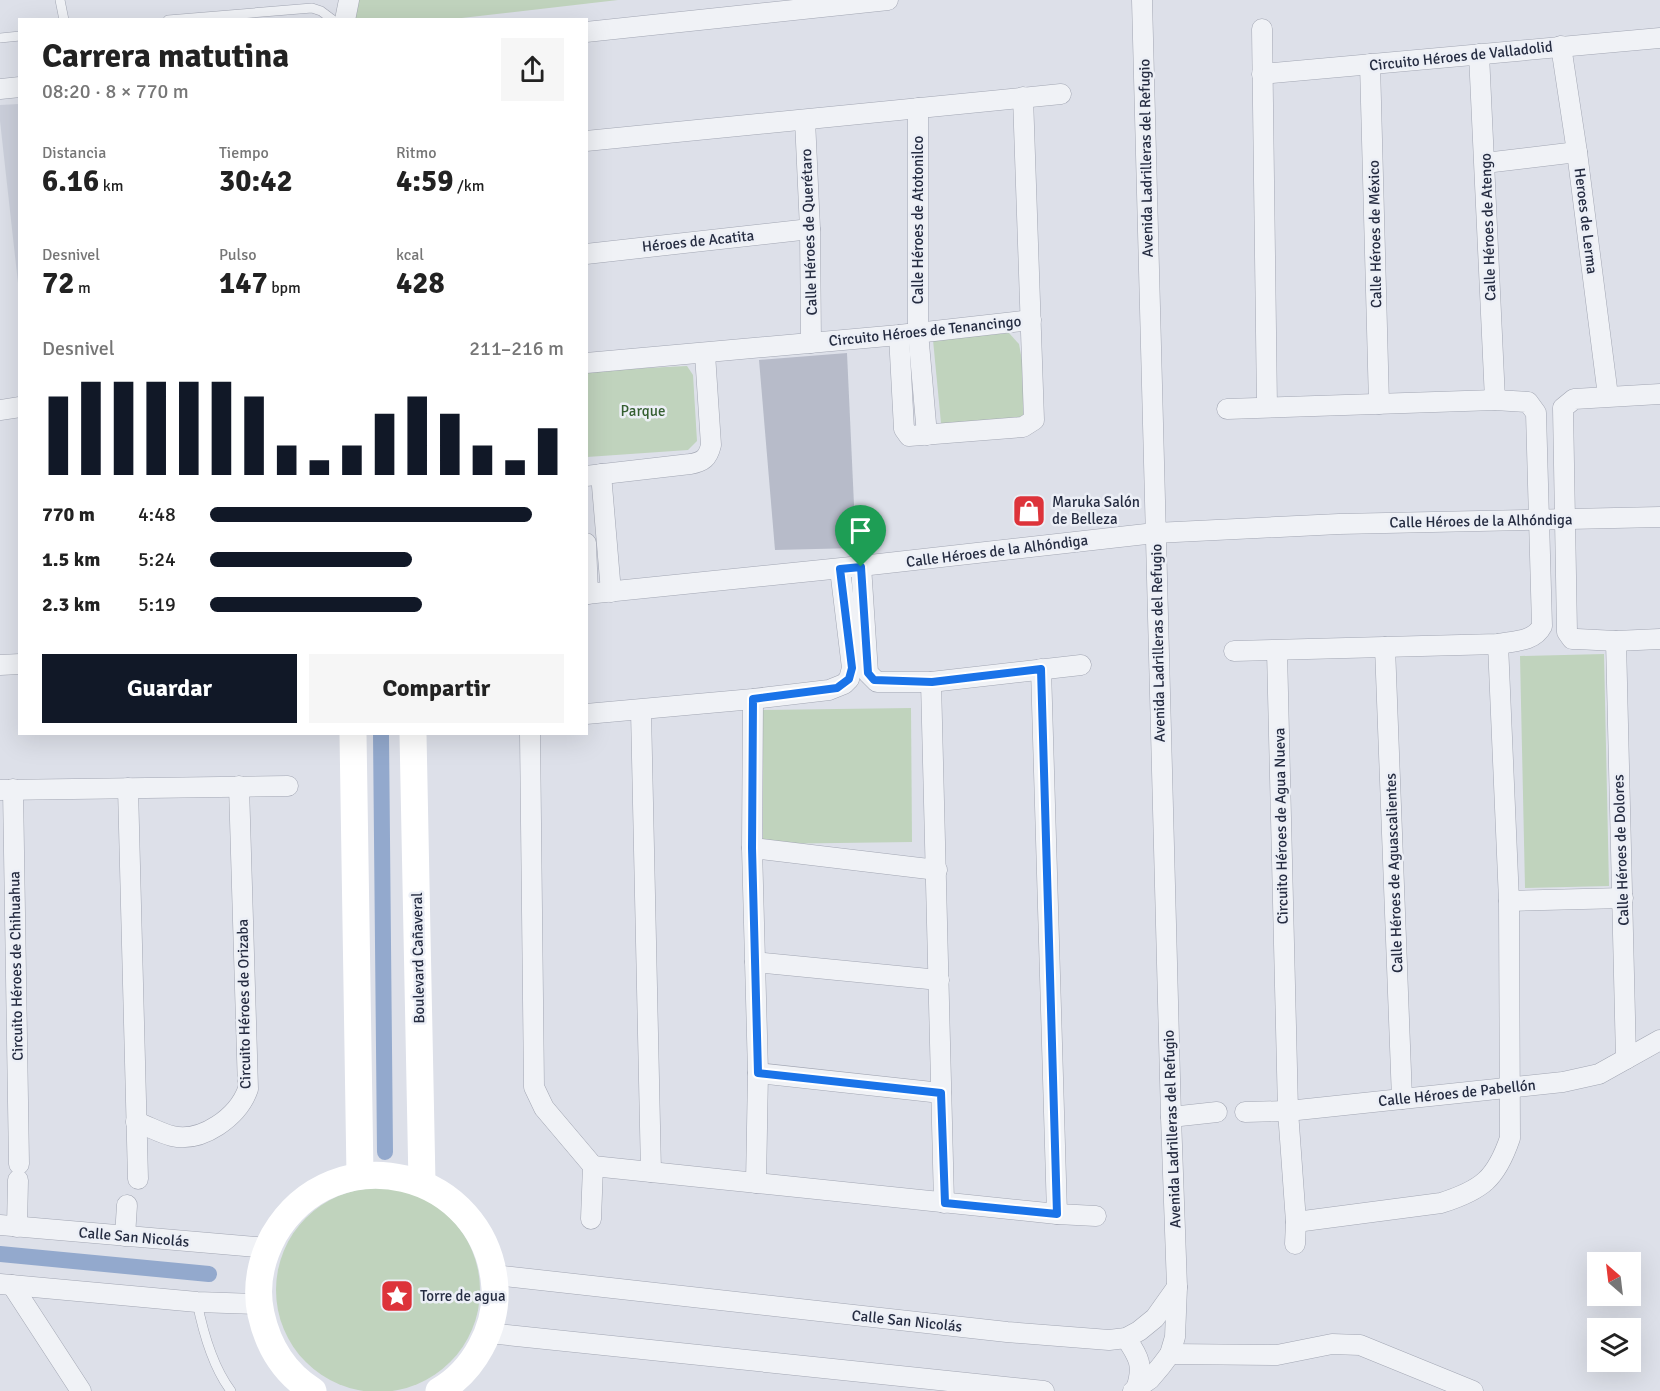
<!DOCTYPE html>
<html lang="es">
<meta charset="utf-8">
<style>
body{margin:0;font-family:Signika,sans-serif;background:#f6f6f6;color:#222;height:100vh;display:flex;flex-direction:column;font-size:22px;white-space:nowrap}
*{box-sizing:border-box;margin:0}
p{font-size:20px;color:#767676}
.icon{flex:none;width:33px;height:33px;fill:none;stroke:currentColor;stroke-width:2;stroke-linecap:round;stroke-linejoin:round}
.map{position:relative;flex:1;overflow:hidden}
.side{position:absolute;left:18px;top:18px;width:570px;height:717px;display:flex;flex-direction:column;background:#fff;border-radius:0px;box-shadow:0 6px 24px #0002}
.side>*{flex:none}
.needle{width:39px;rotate:332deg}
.fabs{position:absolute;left:1587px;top:1252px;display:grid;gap:12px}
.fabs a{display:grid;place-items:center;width:54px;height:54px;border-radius:0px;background:#fff;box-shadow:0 6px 24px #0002;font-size:30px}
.pin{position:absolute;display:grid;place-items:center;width:51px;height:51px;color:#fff;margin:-62px -26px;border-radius:50% 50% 50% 0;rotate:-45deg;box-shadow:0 0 6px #0007}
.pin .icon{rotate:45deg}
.round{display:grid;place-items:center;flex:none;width:63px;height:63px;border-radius:0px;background:#f6f6f6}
.overview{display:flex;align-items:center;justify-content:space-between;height:102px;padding:0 24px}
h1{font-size:33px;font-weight:700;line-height:45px}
.stats{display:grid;grid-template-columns:repeat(3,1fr);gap:9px;height:102px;padding:6px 24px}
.stats div{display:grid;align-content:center}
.stats b{font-size:30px;font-weight:700}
.stats small{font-size:16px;font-weight:400}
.stats p{font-size:16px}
.chart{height:168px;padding:12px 24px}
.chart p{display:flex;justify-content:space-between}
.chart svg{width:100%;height:108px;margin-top:6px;stroke:#111827;stroke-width:6}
.cta{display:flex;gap:12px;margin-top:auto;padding:12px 24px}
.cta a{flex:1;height:69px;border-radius:0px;background:#111827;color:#fff;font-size:24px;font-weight:700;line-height:69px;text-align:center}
.cta a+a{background:#f6f6f6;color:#222}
ul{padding:0 24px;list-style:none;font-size:20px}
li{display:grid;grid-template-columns:96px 72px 1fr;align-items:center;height:45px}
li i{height:15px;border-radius:8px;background:#111827}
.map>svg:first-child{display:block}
.built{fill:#cbcfdb}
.green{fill:#c0d3bd}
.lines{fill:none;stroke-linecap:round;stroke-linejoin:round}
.canal{stroke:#93a9cd;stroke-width:16}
.building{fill:#b7bbc9}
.lane-casing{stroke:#a2a6b3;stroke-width:10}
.street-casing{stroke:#a2a6b3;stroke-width:21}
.lane{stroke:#f0f2f6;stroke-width:9}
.street{stroke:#f0f2f6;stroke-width:20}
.secondary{stroke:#fff;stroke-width:27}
.route-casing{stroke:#fff;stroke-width:12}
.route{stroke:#1a73e8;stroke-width:8}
.labels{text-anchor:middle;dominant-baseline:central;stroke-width:5;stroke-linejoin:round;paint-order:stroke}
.street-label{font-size:15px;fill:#252c41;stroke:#eceff6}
.park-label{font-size:15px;fill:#345e30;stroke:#eceff6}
.poi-label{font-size:15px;fill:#252c41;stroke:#eceff6;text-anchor:start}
</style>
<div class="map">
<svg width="1660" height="1391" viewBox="0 0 1660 1391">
<rect width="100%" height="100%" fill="#dde0e9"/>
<path class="built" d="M19,104H20L19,292L0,121V105Z"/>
<g class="green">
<path d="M353,0H618L453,19L353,20Z"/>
<path d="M1009,333L1019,344L1029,399L1025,421L957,427L941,423L933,340Z"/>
<path d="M687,366L693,375L697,441L688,450L587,457L586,371Z"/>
<path d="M1604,654L1609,886L1525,888L1520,656Z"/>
<path d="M911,708L912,842L763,844L761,710Z"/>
<circle cx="378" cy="1290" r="102"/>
</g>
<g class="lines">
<g class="canal">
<path d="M381,734L385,1152"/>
<path d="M0,1254L209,1274"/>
</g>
</g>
<path class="building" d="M847,353L856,548L775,550L759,360Z"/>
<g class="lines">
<defs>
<g id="lane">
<path d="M60,0L64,20"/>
<path d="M168,20L312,8L321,11L333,20"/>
<path d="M0,38L20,36"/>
<path d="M197,1302C203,1332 212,1366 231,1391"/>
</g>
<g id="street">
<path d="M345,20L349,0"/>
<path d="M1262,29L1267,407"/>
<path d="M586,32L888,0"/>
<path d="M1561,46L1577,152L1608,396"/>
<path d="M1479,54L1495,400"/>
<path d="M1370,64L1379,404"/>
<path d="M1262,74L1660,38"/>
<path d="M0,89L20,87"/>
<path d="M918,108V332L927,435"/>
<path d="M805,120L810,229L811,343"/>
<path d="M586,141L1061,94"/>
<path d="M1485,163L1577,152"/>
<path d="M586,254L810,229"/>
<path d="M899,335L904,429L909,436L1023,427L1034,420L1023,97"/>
<path d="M586,363L899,335L1031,320"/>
<path d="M1660,394L1574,399L1563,408L1567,632L1572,639H1577L1616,641L1660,639"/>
<path d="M1227,409L1495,400L1528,402L1536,413L1542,626C1534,642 1513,641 1498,644L1234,651"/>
<path d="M0,410L20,407"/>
<path d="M601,474L611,592"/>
<path d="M586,476L690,464C703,462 708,458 711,445L705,354"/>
<path d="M586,543L588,594"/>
<path d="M861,566L868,673L877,682H931L1081,665"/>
<path d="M586,594L861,566L1155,533L1339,524L1660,517"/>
<path d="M1616,641L1626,1059"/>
<path d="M1385,647L1402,1099"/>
<path d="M1277,651L1288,1111L1296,1222L1295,1244"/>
<path d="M0,665L20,664"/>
<path d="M1041,669L1057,1214"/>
<path d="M931,682L944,1203"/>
<path d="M753,699L752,848L758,1073L756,1183"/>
<path d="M641,711L651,1172"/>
<path d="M586,714L753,699L829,690L844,684L849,679L852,668L840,569"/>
<path d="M530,734L534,1087L544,1108L593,1166L591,1219"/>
<path d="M128,788L138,1179"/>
<path d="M13,789L19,1164"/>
<path d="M0,790L288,786"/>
<path d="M752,848L937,870"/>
<path d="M1509,901L1623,898"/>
<path d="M755,962L939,980"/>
<path d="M758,1073L941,1093"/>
<path d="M1245,1112L1288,1111L1563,1082L1599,1074L1660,1040"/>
<path d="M1171,1117L1217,1112"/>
<path d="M136,1122C148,1126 160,1133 172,1136C202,1143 238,1117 248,1089L239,786"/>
<path d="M593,1166L1057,1214L1096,1216"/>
<path d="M1296,1222L1441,1203C1482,1190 1496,1179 1510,1138L1509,901L1498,644"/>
<path d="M0,1225L267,1248"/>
<path d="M17,1227L18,1180"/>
<path d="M125,1236L127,1205"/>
<path d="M494,1275L1007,1332L1109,1340L1126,1338L1139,1331L1155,1318L1177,1287"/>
<path d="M0,1284L197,1302L259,1304"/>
<path d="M12,1285L81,1391"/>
<path d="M488,1333L1044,1391"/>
<path d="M1126,1338C1139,1357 1144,1366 1136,1389"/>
<path d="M1170,1354L1277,1355L1332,1344L1360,1345L1473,1391"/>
<path d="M1133,1391L1150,1379L1161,1366L1170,1354L1175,1337L1177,1287L1171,1117L1142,0"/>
</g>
</defs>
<use href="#lane" class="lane-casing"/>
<use href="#street" class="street-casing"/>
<use href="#lane" class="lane"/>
<use href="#street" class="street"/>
<g class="secondary">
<path d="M353,734L360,1175"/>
<path d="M413,734L422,1183"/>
<path d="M313,1391C284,1373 268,1346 261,1314C255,1287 261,1259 274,1235C334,1133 487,1169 495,1288C497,1328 474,1371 439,1391"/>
</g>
</g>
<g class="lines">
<defs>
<path id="route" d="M861,567L868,673L874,680L932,682L1041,669L1057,1214L945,1203L941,1093L758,1073L752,848L753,699L837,688L849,679L852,668L840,569Z"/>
</defs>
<use href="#route" class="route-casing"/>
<use href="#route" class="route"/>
</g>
<defs>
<symbol id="shop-square" viewBox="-11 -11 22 22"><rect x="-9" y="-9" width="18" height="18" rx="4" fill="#dd333a" stroke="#eceff6"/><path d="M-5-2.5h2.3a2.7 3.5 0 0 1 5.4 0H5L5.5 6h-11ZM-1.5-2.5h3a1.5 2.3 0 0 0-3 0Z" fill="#fff"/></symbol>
<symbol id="sight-square" viewBox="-11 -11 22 22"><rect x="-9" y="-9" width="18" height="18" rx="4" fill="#dd333a" stroke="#eceff6"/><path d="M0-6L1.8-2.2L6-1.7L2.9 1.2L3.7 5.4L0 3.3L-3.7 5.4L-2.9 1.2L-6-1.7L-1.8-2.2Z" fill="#fff"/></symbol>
</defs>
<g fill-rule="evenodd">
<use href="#shop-square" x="1010" y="492" width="38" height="38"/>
<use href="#sight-square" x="378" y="1277" width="38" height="38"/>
</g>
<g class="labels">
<g class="street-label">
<text transform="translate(1461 56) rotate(-6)">Circuito Héroes de Valladolid</text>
<text transform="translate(1146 158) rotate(-91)">Avenida Ladrilleras del Refugio</text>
<text transform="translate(918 220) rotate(-90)">Calle Héroes de Atotonilco</text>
<text transform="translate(1586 221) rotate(83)">Heroes de Lerma</text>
<text transform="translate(1488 227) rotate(-92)">Calle Héroes de Atengo</text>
<text transform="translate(809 232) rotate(-92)">Calle Héroes de Querétaro</text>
<text transform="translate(1375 234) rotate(-91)">Calle Héroes de México</text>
<text transform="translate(698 241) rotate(-6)">Héroes de Acatita</text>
<text transform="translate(925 331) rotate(-6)">Circuito Héroes de Tenancingo</text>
<text transform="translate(1481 521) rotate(-1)">Calle Héroes de la Alhóndiga</text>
<text transform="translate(997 551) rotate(-7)">Calle Héroes de la Alhóndiga</text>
<text transform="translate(1158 643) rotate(-91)">Avenida Ladrilleras del Refugio</text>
<text transform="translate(1281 826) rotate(-91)">Circuito Héroes de Agua Nueva</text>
<text transform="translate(1621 850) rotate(-92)">Calle Héroes de Dolores</text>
<text transform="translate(1394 873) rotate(-92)">Calle Héroes de Aguascalientes</text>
<text transform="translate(418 958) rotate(-91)">Boulevard Cañaveral</text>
<text transform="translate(16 966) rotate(-91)">Circuito Héroes de Chihuahua</text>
<text transform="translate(244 1004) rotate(-91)">Circuito Héroes de Orizaba</text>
<text transform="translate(1457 1093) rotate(-6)">Calle Héroes de Pabellón</text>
<text transform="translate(1172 1129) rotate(-92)">Avenida Ladrilleras del Refugio</text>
<text transform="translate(134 1237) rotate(5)">Calle San Nicolás</text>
<text transform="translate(907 1321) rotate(6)">Calle San Nicolás</text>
</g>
<g class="park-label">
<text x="643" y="411">Parque</text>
</g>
<g class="poi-label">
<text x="1052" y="502">Maruka Salón<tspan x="1052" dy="17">de Belleza</tspan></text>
<text x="420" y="1296">Torre de agua</text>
</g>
</g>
</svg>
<div class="fabs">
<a><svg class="needle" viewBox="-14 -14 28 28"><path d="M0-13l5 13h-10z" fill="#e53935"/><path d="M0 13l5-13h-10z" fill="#767676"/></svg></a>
<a><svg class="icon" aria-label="layers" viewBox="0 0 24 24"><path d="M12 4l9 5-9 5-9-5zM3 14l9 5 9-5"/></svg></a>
</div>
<div class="pin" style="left:861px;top:567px;background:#1e9e55"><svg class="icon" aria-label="arrive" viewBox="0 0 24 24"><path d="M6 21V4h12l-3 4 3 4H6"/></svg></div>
<section class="side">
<div class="overview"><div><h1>Carrera matutina</h1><p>08:20 · 8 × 770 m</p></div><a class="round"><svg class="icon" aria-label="share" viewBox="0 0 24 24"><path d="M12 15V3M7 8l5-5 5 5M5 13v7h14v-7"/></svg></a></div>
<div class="stats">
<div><p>Distancia</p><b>6.16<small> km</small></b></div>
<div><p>Tiempo</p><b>30:42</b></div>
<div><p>Ritmo</p><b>4:59<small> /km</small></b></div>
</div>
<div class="stats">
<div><p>Desnivel</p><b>72<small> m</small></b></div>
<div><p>Pulso</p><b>147<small> bpm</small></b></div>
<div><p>kcal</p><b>428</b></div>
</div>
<div class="chart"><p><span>Desnivel</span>211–216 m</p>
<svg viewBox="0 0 160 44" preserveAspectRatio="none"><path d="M5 44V12M15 44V6M25 44V6M35 44V6M45 44V6M55 44V6M65 44V12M75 44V32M85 44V38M95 44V32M105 44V19M115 44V12M125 44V19M135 44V32M145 44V38M155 44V25"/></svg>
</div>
<ul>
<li><b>770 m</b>4:48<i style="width:91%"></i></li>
<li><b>1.5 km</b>5:24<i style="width:57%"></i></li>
<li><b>2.3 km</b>5:19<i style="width:60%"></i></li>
</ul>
<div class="cta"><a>Guardar</a><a>Compartir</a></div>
</section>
</div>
